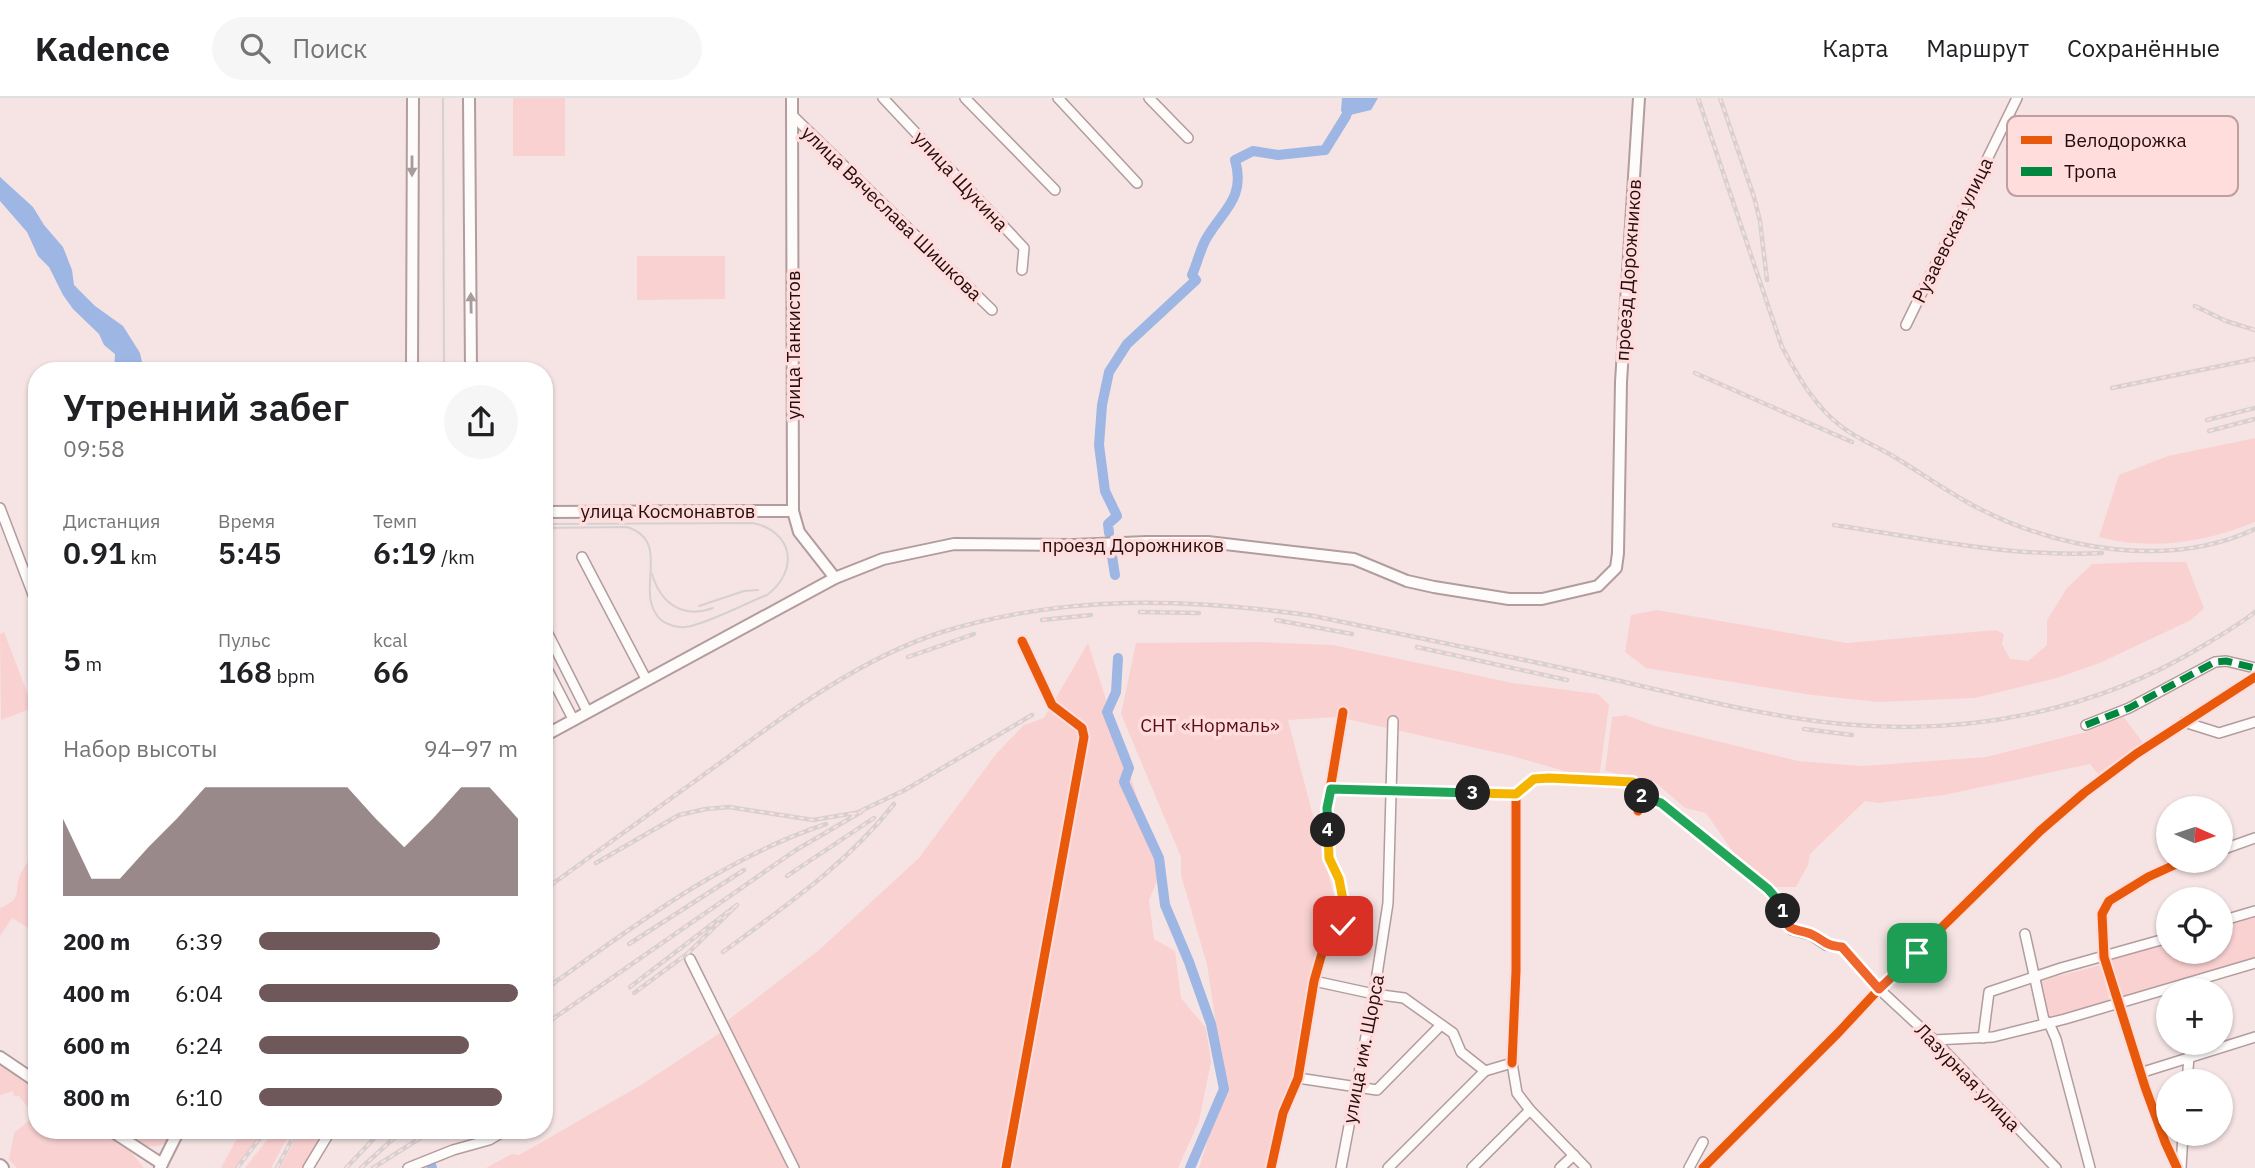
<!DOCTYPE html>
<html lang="ru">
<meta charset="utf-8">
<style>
body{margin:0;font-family:"IBM Plex Sans",sans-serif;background:#f6f6f6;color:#202124;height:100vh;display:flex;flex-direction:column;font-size:26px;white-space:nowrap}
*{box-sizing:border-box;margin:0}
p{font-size:23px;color:#757577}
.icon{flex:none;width:38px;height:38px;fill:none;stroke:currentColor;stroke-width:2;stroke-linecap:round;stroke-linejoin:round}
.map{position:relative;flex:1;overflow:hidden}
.sheet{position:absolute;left:28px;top:264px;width:525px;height:777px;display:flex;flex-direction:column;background:#fff;border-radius:28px;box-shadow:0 2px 5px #0004}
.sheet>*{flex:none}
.needle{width:46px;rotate:93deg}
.controls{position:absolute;left:2156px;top:698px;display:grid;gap:14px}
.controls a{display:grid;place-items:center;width:77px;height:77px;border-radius:50%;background:#fff;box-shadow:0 2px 5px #0004;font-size:35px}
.pin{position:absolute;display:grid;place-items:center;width:60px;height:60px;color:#fff;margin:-30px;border-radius:14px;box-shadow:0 4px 10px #0006}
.km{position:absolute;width:35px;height:35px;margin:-18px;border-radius:50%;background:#222;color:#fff;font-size:19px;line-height:35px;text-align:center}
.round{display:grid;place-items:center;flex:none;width:74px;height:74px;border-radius:37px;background:#f6f6f6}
.overview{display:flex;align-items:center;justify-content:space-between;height:119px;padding:0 35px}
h1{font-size:38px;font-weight:600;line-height:52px}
.metrics{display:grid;grid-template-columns:repeat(3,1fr);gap:10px;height:119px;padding:7px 35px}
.metrics div{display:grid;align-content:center}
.metrics b{font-size:30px;font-weight:600}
.metrics small{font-size:19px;font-weight:400}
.metrics p{font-size:19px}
.chart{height:196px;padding:14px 35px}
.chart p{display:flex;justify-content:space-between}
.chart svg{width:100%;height:126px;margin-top:7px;fill:#6f5859;opacity:.7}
ul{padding:0 35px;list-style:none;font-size:23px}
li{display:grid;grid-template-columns:112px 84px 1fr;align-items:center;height:52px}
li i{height:18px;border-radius:9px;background:#6f5859}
header{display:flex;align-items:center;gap:42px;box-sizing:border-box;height:98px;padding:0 35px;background:#fff;border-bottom:2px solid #e0e0e0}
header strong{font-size:33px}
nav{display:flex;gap:38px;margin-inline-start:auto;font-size:24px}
.search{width:490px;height:63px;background:#f6f6f6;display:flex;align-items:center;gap:18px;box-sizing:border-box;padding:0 24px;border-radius:38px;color:#757577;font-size:26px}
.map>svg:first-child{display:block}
.green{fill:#fad1d1}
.water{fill:#9db6e3}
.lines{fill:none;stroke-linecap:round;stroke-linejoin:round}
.river{stroke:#9db6e3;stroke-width:10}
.minor-casing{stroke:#b29c9d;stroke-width:12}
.major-casing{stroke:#b29c9d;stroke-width:14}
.highway-casing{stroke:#b29c9d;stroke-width:16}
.minor{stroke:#fefbfb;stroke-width:9}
.major{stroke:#fefbfb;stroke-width:10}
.highway{stroke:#fefbfb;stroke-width:12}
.tram{stroke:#d7d0d0;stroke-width:2}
.rail-casing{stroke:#d7d0d0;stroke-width:4.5}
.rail{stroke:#fedddc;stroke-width:2;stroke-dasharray:5;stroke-linecap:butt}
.quiet{stroke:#00873e;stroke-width:7;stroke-dasharray:14 7;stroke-linecap:butt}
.cycleway-casing{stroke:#fedddc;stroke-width:13}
.cycleway{stroke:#e8590c;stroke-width:9}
.oneway{fill:#a89b9c}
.split-1-casing{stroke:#fff;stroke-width:14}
.split-2-casing{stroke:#fff;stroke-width:14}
.split-3-casing{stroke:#fff;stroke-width:14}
.split-4-casing{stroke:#fff;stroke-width:14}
.split-5-casing{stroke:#fff;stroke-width:14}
.split-1{stroke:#f0652b;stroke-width:9}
.split-2{stroke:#22a559;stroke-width:9}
.split-3{stroke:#f5b400;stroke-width:9}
.split-4{stroke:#22a559;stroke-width:9}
.split-5{stroke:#f5b400;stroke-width:9}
.labels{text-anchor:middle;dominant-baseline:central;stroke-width:7;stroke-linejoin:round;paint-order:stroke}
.street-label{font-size:19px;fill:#270c0e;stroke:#fedddc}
.park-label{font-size:19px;fill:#5a0d1a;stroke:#fedddc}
.key{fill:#fedddc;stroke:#be9e9e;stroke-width:2}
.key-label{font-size:19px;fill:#270c0e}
</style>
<header>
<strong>Kadence</strong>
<div class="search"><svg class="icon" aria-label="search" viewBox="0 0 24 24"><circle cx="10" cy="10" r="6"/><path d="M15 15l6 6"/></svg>Поиск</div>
<nav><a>Карта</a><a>Маршрут</a><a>Сохранённые</a></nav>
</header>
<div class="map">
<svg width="2255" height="1070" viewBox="0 0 2255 1070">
<rect width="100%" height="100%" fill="#f6e4e4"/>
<g class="green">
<rect x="513" y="0" width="52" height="58"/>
<path d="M637,158H725V201L637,202Z"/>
<path d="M2255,340V424C2207,444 2150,453 2099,439L2119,377L2168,358Z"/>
<path d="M2143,464H2186L2204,510L2191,522L2102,564L2057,580L1975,600L1878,604L1812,597L1646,570L1625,554L1631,517L1657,512L1847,545L1996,532L2004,536L2002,546L2010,561L2028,563L2047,547V522L2067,490L2092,466Z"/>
<path d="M4,534L33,610L1,622L0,536Z"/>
<path d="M1258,544L1333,547L1513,585L1598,596L1609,607L1600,674L1590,680L1578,681L1561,672L1512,658L1338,619L1288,622L1340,821L1319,839L1301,926L1293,985L1271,1070H1199L1225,986L1207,867L1181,777V759L1121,616L1136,545Z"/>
<path d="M1088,545L1161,774L1149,802L1154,841L1175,853L1181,900L1206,930L1211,964L1199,1023L1178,1070H486L512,1056L519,1057L641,987L723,933L727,923L819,852L919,760L996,656L1024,627L1044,620Z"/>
<path d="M1626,617L1655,628L1798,663L1862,668L1986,659L2086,634L2123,618L2143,645L2098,676L2090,666L1944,697L1878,705L1865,703L1810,756L1808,767L1796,789H1775L1733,754L1706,715L1685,710L1655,684L1605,673L1612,619Z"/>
<path d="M37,752V817L27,826L37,833V835L12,820L0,838V810C25,800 12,793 21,775C25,767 31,759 37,752Z"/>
<path d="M2255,817V861L2121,902L2108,861L2168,843V854H2221V827Z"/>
<path d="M2101,867L2110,905L2042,925L2035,884Z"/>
<path d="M0,968L37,992V1009L31,1013L19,998H14L13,993L0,997Z"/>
<path d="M37,1016V1032L99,1033L130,1053L144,1070H17L9,1062L14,1035Z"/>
<path d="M119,1033H173L165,1045C148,1055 133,1042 119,1033Z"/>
<path d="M241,1033H265L236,1070H221Z"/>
<path d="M274,1033H291L271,1070H245Z"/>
<path d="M300,1033H330L305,1070H280Z"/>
</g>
<g class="water">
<path d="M1342,0H1378L1371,12L1346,18L1341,13Z"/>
<path d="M0,79L33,109L44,127L63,149L72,172L74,187L95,208L123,228L140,255L144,273H114L115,256L104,247L99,236L73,211L63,197L49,169L38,158L27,134L0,103Z"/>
</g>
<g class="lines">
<g class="river">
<path d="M1109,435L1108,426L1117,418L1105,393L1099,347L1102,307L1109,274L1127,246L1196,182L1192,177C1197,166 1200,152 1206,141C1223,112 1246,100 1235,62L1253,53L1278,57L1325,52L1346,18L1353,0"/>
<path d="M1112,458L1115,477"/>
<path d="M1118,560L1116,594L1107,614L1129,670L1124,684L1159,760L1165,807L1189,864L1211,926L1224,991L1190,1070"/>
<path d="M431,1067L432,1070"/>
</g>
<defs>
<g id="minor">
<path d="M883,0L1024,150L1022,172"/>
<path d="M965,0L1055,92"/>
<path d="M1058,0L1137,85"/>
<path d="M1149,0L1188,40"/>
<path d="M792,17L992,212"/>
<path d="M1906,227L2017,0"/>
<path d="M0,410L37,507"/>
<path d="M582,459L646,581"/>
<path d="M544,528L587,613"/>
<path d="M544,565L573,621"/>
<path d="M2184,624L2219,635L2255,624"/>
<path d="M2086,627L2129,610L2215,564L2226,563L2255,570"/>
<path d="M1331,691L1516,696"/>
<path d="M1640,698L1661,705L1768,791L1782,807L1786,824L1792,832L1811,837L1826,847L1842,849L1879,891L1934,942L2056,1070"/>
<path d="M2221,752L2255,740"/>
<path d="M2221,823L2255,813"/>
<path d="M2025,836L2044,922L2049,925L2056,941L2090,1070"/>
<path d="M690,861L794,1070"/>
<path d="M1314,883L1374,896L1404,900L1453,935L1461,954L1485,973L1512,965L1517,995L1530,1012L1586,1070"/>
<path d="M1983,940L1989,894L2061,870L2168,840"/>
<path d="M1934,942L1993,939L2065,921L2255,865"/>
<path d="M1512,965L1516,873V696L1533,681L1549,679L1633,684C1642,692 1640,701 1638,713"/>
<path d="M2140,975L2255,939"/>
<path d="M1298,980L1377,992L1441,927"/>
<path d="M2187,984L2189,959"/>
<path d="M308,1070L331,1032"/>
<path d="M408,1070L453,1052L489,1042L506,1032"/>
<path d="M1006,1070L1084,639L1082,630L1052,607L1022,543"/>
<path d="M1271,1070L1283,1015L1298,980L1314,883L1328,834L1343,828L1347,822L1338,781L1329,760L1327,710L1343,614"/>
<path d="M1341,1070L1374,896L1388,805L1393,623"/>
<path d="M1388,1070L1485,973"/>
<path d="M1472,1070L1530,1012"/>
<path d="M1560,1070L1574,1057"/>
<path d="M1689,1070L1703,1044"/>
<path d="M1703,1070L1838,935L1879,891L2040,733L2084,695L2136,656L2255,579"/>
<path d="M2177,1070L2165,1044L2145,989L2104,859L2102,816L2109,803L2148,779L2183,763"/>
<path d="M2181,1070L2183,1036"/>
</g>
<g id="major">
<path d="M469,0L471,273"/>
<path d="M792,0L793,413L799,434L835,480"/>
<path d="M412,273L413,0"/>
<path d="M544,414L793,413"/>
<path d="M544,638L835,480L883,461L954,446L1073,447L1147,444H1208L1354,461L1407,483L1434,489L1509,501H1542L1598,488L1616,470L1618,455L1621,284L1639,0"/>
<path d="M0,959L37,984"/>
<path d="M110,1032L162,1066"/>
<path d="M160,1070L179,1032"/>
</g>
<path id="highway" d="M0,1068L2,1070"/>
</defs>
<use href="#minor" class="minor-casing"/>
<use href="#major" class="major-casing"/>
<use href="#highway" class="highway-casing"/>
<use href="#minor" class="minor"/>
<use href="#major" class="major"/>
<use href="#highway" class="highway"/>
<g class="tram">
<path d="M443,0L444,273"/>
<path d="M544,426L753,425C794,434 799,473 767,497C746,505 707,526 686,529C678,530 667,527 661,522C632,495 674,444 627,429L544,430"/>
<path d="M652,476C661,506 683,521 713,510"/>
<path d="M699,508L744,493L758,492"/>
</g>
<defs>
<g id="rail">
<path d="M1698,0L1782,249C1798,278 1814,308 1842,329C1860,343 1882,350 1901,363C1927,379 1951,396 1978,410C2060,452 2169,471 2255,431"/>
<path d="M1720,0L1754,99L1760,123L1767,182"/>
<path d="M2195,208L2226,223L2255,232"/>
<path d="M1695,275L1852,344"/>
<path d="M2112,290L2255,261"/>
<path d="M2207,322L2255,310"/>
<path d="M2209,333L2255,321"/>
<path d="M1834,427C1922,440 2013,460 2102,455"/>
<path d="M1140,514L1199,515"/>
<path d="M1042,522L1091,517"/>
<path d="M1276,522L1352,536"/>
<path d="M1417,549L1567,582"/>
<path d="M908,559L974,536"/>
<path d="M1804,631L1852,637"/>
<path d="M852,717L905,692L1032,617"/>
<path d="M787,778L874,720"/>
<path d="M544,792C603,750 661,707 720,665C787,615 861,560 942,534C1066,496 1187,500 1314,518C1409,538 1504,557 1598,578C1678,596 1760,618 1842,626C1969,638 2097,613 2206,546C2223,536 2240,526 2255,514"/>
<path d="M629,846L744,772"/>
<path d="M723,854C784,809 847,766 894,706"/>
<path d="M630,889L737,807L687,856L634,895"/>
<path d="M544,892C633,829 721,761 826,726"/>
<path d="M544,927L796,752L861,714L813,722L729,709L706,711L679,717L596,765"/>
<path d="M237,1070L266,1032"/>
<path d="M277,1070L297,1032"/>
<path d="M346,1070L382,1032"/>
<path d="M361,1070L403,1032"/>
<path d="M373,1070L433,1032"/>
</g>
</defs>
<use href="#rail" class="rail-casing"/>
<use href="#rail" class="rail"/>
<path class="quiet" d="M2086,627L2129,610L2215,564L2226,563L2255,570"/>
<defs>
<g id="cycleway">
<path d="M1512,965L1516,873V696L1533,681L1549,679L1633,684C1642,692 1640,701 1638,713"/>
<path d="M1006,1070L1084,639L1082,630L1052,607L1022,543"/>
<path d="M1271,1070L1283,1015L1298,980L1314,883L1328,834L1343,828L1347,822L1338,781L1329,760L1327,710L1343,614"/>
<path d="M1703,1070L1838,935L1879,891L2040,733L2084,695L2136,656L2255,579"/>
<path d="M2177,1070L2165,1044L2145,989L2104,859L2102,816L2109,803L2148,779L2183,763"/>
</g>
</defs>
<use href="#cycleway" class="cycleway-casing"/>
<use href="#cycleway" class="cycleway"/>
</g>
<defs><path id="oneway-solid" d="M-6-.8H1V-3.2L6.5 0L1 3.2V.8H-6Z" transform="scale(1.75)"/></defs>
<g class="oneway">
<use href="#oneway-solid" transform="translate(412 68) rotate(90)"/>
<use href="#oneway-solid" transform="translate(471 205) rotate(-91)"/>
</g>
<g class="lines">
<defs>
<path id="split-1" d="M1783,813C1788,836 1793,829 1811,836C1826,843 1823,847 1842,849L1879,891L1917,855"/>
<path id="split-2" d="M1642,698L1661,705L1768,791L1782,807L1783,813"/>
<path id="split-3" d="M1473,695L1516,696L1534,681L1549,680L1633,684L1642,698"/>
<path id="split-4" d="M1328,732L1327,710L1331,691L1473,695"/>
<path id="split-5" d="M1328,732L1329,760L1339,781L1347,822L1343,828"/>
</defs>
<use href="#split-1" class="split-1-casing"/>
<use href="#split-2" class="split-2-casing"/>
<use href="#split-3" class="split-3-casing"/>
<use href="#split-4" class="split-4-casing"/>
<use href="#split-5" class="split-5-casing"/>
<use href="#split-1" class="split-1"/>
<use href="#split-2" class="split-2"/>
<use href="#split-3" class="split-3"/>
<use href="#split-4" class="split-4"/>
<use href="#split-5" class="split-5"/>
</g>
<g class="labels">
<g class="street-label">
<text transform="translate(961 83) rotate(47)">улица Щукина</text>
<text transform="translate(892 115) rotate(44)">улица Вячеслава Шишкова</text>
<text transform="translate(1952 132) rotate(-64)">Рузаевская улица</text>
<text transform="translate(1628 172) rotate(-86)">проезд Дорожников</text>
<text transform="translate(793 247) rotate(-90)">улица Танкистов</text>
<text x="668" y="413">улица Космонавтов</text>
<text x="1133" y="447">проезд Дорожников</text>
<text transform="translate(1363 951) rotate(-79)">улица им. Щорса</text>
<text transform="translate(1968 979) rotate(46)">Лазурная улица</text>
</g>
<g class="park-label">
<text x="1210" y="627">СНТ «Нормаль»</text>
</g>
</g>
<rect x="2007" y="18" width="231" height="80" rx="10" class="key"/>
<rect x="2021" y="38" width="31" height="8" fill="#e8590c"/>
<rect x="2021" y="69" width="31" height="9" fill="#00873e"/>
<g class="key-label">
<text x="2064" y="49">Велодорожка</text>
<text x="2064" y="80">Тропа</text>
</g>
</svg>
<div class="controls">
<a><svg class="needle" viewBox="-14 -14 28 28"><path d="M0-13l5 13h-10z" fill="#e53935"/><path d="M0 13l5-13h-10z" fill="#757577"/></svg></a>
<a><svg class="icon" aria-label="locate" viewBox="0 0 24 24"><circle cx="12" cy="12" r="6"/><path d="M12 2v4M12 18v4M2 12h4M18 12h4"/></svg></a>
<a>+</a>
<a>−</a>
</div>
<div class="pin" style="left:1917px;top:855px;background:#1e9e55"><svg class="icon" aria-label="arrive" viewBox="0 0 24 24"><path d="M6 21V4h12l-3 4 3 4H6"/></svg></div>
<div class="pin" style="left:1343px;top:828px;background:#d93025"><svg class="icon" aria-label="check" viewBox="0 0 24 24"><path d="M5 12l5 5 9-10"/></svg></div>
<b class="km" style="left:1783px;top:813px">1</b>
<b class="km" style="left:1642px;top:698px">2</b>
<b class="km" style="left:1473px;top:695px">3</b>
<b class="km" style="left:1328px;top:732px">4</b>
<section class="sheet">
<div class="overview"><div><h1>Утренний забег</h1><p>09:58</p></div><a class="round"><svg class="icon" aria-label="share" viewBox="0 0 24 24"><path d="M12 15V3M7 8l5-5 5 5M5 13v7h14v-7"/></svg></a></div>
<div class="metrics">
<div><p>Дистанция</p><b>0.91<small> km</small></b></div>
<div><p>Время</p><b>5:45</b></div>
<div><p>Темп</p><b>6:19<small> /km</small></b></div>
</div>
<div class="metrics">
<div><b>5<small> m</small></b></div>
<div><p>Пульс</p><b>168<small> bpm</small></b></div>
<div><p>kcal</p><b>66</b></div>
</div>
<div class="chart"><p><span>Набор высоты</span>94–97 m</p>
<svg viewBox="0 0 160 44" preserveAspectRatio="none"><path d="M0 44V17L10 38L20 38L30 27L40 17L50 6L60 6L70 6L80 6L90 6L100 6L110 17L120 27L130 17L140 6L150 6L160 17V44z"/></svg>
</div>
<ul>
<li><b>200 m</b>6:39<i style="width:70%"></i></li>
<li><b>400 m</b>6:04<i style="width:100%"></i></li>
<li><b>600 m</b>6:24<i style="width:81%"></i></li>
<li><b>800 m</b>6:10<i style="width:94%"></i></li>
</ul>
</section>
</div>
